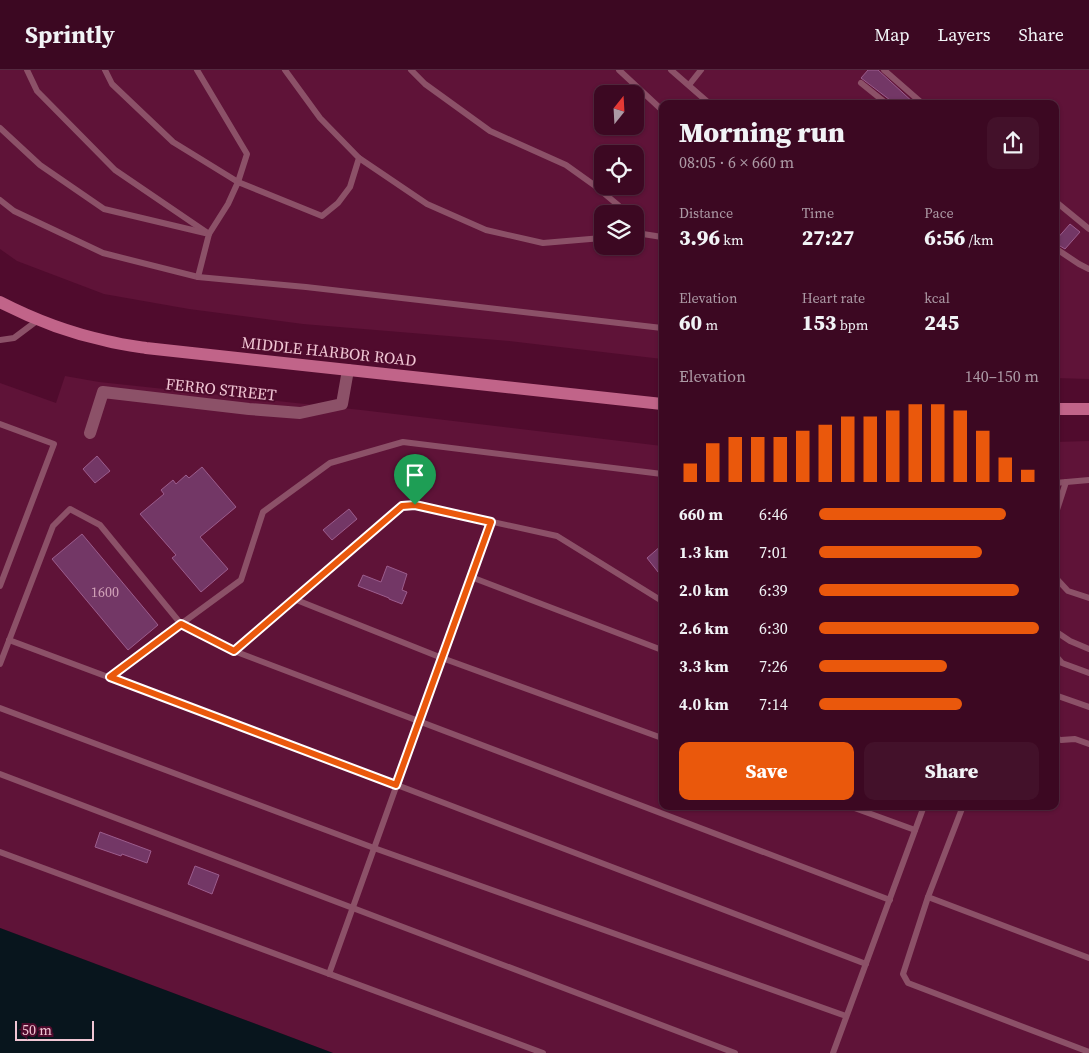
<!DOCTYPE html>
<meta charset="utf-8">
<style>
body{margin:0;font-family:"Source Serif 4",serif;background:#43112a;color:#f1f3f6;height:100vh;display:flex;flex-direction:column;font-size:19px;white-space:nowrap}
*{box-sizing:border-box;margin:0}
p{font-size:16px;color:#ac9aa5}
.icon{flex:none;width:28px;height:28px;fill:none;stroke:currentColor;stroke-width:2;stroke-linecap:round;stroke-linejoin:round}
.map{position:relative;flex:1;overflow:hidden}
.panel{position:absolute;left:659px;top:30px;width:400px;height:710px;display:flex;flex-direction:column;background:#3c0822;border-radius:10px;box-shadow:0 1px 4px #0004,0 0 0 1px #552940}
.panel>*{flex:none}
.needle{width:32px;rotate:18deg}
.tools{position:absolute;left:594px;top:15px;display:grid;gap:10px}
.tools a{display:grid;place-items:center;width:50px;height:50px;border-radius:10px;background:#3c0822;box-shadow:0 1px 4px #0004,0 0 0 1px #552940;font-size:25px}
.scale{position:absolute;left:15px;bottom:12px;width:79px;box-sizing:border-box;padding-left:5px;border:2px solid #f0c6d4;border-top:0;font-size:14px;line-height:18px;white-space:nowrap;color:#f0c6d4;-webkit-text-stroke:4px #500b2d;paint-order:stroke}
.pin{position:absolute;display:grid;place-items:center;width:42px;height:42px;color:#fff;margin:-51px -21px;border-radius:50% 50% 50% 0;rotate:-45deg;box-shadow:0 0 5px #0007}
.pin .icon{rotate:45deg}
.round{display:grid;place-items:center;flex:none;width:52px;height:52px;border-radius:10px;background:#43112a}
.headline{display:flex;align-items:center;justify-content:space-between;height:85px;padding:0 20px}
h1{font-size:28px;font-weight:800;line-height:38px}
.stats{display:grid;grid-template-columns:repeat(3,1fr);gap:8px;height:85px;padding:5px 20px}
.stats div{display:grid;align-content:center}
.stats b{font-size:21px;font-weight:800}
.stats small{font-size:14px;font-weight:400}
.stats p{font-size:14px}
.chart{height:140px;padding:10px 20px}
.chart p{display:flex;justify-content:space-between}
.chart svg{width:100%;height:90px;margin-top:5px;stroke:#ea580c;stroke-width:6}
.primary-button{display:flex;gap:10px;margin-top:auto;padding:10px 20px}
.primary-button a{flex:1;height:58px;border-radius:10px;background:#ea580c;color:#fff;font-size:20px;font-weight:800;line-height:58px;text-align:center}
.primary-button a+a{background:#43112a;color:#f1f3f6}
ul{padding:0 20px;list-style:none;font-size:16px}
li{display:grid;grid-template-columns:80px 60px 1fr;align-items:center;height:38px}
li i{height:12px;border-radius:6px;background:#ea580c}
header{display:flex;align-items:center;gap:30px;box-sizing:border-box;height:70px;padding:0 25px;background:#3c0822;border-bottom:1px solid #552940}
header strong{font-size:24px}
nav{display:flex;gap:28px;margin-inline-start:auto;font-size:18px}
.map>svg:first-child{display:block}
.built{fill:#5f1338;fill-rule:evenodd}
.water{fill:#08151d}
.building{fill:#733766;stroke:#9c5d8d}
.lines{fill:none;stroke-linecap:round;stroke-linejoin:round}
.lane{stroke:#8c5168;stroke-width:6}
.street{stroke:#8c5168;stroke-width:12}
.secondary{stroke:#c16489;stroke-width:12}
.route-casing{stroke:#fff;stroke-width:10}
.route{stroke:#ea580c;stroke-width:6}
.labels{text-anchor:middle;dominant-baseline:central;stroke-width:4;stroke-linejoin:round;paint-order:stroke}
.number-label{font-size:14px;fill:#d1a2b8}
.street-label{font-size:16px;fill:#f0c6d4;stroke:#500b2d}
</style>
<header>
<strong>Sprintly</strong>
<nav><a>Map</a><a>Layers</a><a>Share</a></nav>
</header>
<div class="map">
<svg width="1089" height="983" viewBox="0 0 1089 983">
<rect width="100%" height="100%" fill="#500b2d"/>
<g class="built">
<path d="M0,0H1089V309L1055,308V34H662V289L509,271L303,254L189,239L104,224L17,191L0,179ZM602,24H635V56H602ZM602,84H635V116H602ZM602,144H635V176H602Z"/>
<path d="M65,306L99,312L361,340L662,376V736H1055V372L1089,371V983H333L0,858V313L56,333Z"/>
</g>
<path class="water" d="M0,858L333,983H0Z"/>
<g class="building">
<path d="M868,0H878L915,34H892L890,30L861,8Z"/>
<path d="M1070,154L1080,162L1065,179L1055,173V171Z"/>
<path d="M97,386L110,401L95,413L83,399Z"/>
<path d="M202,397L236,437L200,467L228,499L201,522L172,488L176,485L140,444L164,424L161,420L173,410L176,414L186,405L189,408Z"/>
<path d="M349,439L357,449L332,470L323,460Z"/>
<path d="M82,464L158,555L128,580L52,489Z"/>
<path d="M662,475V507L647,488Z"/>
<path d="M387,496L407,504L402,520L407,522L402,534L389,529V528L358,516L363,505L381,512Z"/>
<path d="M100,762L151,781L147,793L122,784L121,786L95,777Z"/>
<path d="M195,796L219,805L212,824L188,814Z"/>
</g>
<g class="lines">
<g class="lane">
<path d="M27,0L37,21L115,100L209,164"/>
<path d="M105,0L112,14L173,72L238,112L247,84L197,0"/>
<path d="M411,0L425,14L490,61L566,95L594,115L618,135L626,144"/>
<path d="M619,0L662,40"/>
<path d="M671,0L710,34"/>
<path d="M884,0L923,34"/>
<path d="M861,13L887,34"/>
<path d="M689,15L701,0"/>
<path d="M0,58L40,95L104,139L205,163"/>
<path d="M359,88L427,134L486,160L543,173L602,168"/>
<path d="M0,130L14,141L103,183L198,207L306,217L662,258"/>
<path d="M1055,131L1089,159"/>
<path d="M635,154L643,164"/>
<path d="M635,165L643,164L662,167"/>
<path d="M1055,178L1079,194L1089,199"/>
<path d="M198,207L209,164L228,134L238,112L322,146L338,133L350,117L359,88L320,48L285,0"/>
<path d="M0,270L14,268L38,250"/>
<path d="M0,354L54,374L0,516"/>
<path d="M1055,413L1089,410"/>
<path d="M1055,446L1066,412"/>
<path d="M471,507L662,580"/>
<path d="M1055,507L1068,521L1089,528"/>
<path d="M294,529L442,588L662,668"/>
<path d="M1055,561L1070,571L1089,579"/>
<path d="M9,570L397,715L866,894"/>
<path d="M234,581L890,830"/>
<path d="M1055,585L1062,593L1089,603"/>
<path d="M0,594L53,456L70,439L100,455L181,554L234,581L402,436L415,435L557,466L662,531"/>
<path d="M110,607L181,554L241,510L263,442L330,393L403,372L662,404"/>
<path d="M1055,625L1089,637"/>
<path d="M0,638L374,778L846,946"/>
<path d="M1055,668L1061,670L1075,669L1089,674"/>
<path d="M0,704L735,983"/>
<path d="M849,736L915,760"/>
<path d="M963,736L928,827L1089,888"/>
<path d="M0,782L543,983"/>
<path d="M928,827L903,904L908,913L1089,982"/>
<path d="M329,904L491,452"/>
<path d="M833,983L924,736"/>
</g>
<path class="street" d="M90,363L103,322L249,339L300,343L342,334L348,300"/>
<g class="secondary">
<path d="M0,232C33,249 70,263 107,271C119,274 133,276 146,278L662,334"/>
<path d="M1055,339H1089"/>
</g>
</g>
<g class="lines">
<defs>
<path id="route" d="M415,435L491,452L396,715L110,607L181,554L234,581L402,436Z"/>
</defs>
<use href="#route" class="route-casing"/>
<use href="#route" class="route"/>
</g>
<g class="labels">
<g class="number-label">
<text x="105" y="522">1600</text>
</g>
<g class="street-label">
<text transform="translate(329 281) rotate(6)">MIDDLE HARBOR ROAD</text>
<text transform="translate(221 319) rotate(6)">FERRO STREET</text>
</g>
</g>
</svg>
<div class="tools">
<a><svg class="needle" viewBox="-14 -14 28 28"><path d="M0-13l5 13h-10z" fill="#e53935"/><path d="M0 13l5-13h-10z" fill="#ac9aa5"/></svg></a>
<a><svg class="icon" aria-label="locate" viewBox="0 0 24 24"><circle cx="12" cy="12" r="6"/><path d="M12 2v4M12 18v4M2 12h4M18 12h4"/></svg></a>
<a><svg class="icon" aria-label="layers" viewBox="0 0 24 24"><path d="M12 4l9 5-9 5-9-5zM3 14l9 5 9-5"/></svg></a>
</div>
<div class="scale">50 m</div>
<div class="pin" style="left:415px;top:435px;background:#1e9e55"><svg class="icon" aria-label="arrive" viewBox="0 0 24 24"><path d="M6 21V4h12l-3 4 3 4H6"/></svg></div>
<section class="panel">
<div class="headline"><div><h1>Morning run</h1><p>08:05 · 6 × 660 m</p></div><a class="round"><svg class="icon" aria-label="share" viewBox="0 0 24 24"><path d="M12 15V3M7 8l5-5 5 5M5 13v7h14v-7"/></svg></a></div>
<div class="stats">
<div><p>Distance</p><b>3.96<small> km</small></b></div>
<div><p>Time</p><b>27:27</b></div>
<div><p>Pace</p><b>6:56<small> /km</small></b></div>
</div>
<div class="stats">
<div><p>Elevation</p><b>60<small> m</small></b></div>
<div><p>Heart rate</p><b>153<small> bpm</small></b></div>
<div><p>kcal</p><b>245</b></div>
</div>
<div class="chart"><p><span>Elevation</span>140–150 m</p>
<svg viewBox="0 0 160 44" preserveAspectRatio="none"><path d="M5 44V35M15 44V25M25 44V22M35 44V22M45 44V22M55 44V19M65 44V16M75 44V12M85 44V12M95 44V9M105 44V6M115 44V6M125 44V9M135 44V19M145 44V32M155 44V38"/></svg>
</div>
<ul>
<li><b>660 m</b>6:46<i style="width:85%"></i></li>
<li><b>1.3 km</b>7:01<i style="width:74%"></i></li>
<li><b>2.0 km</b>6:39<i style="width:91%"></i></li>
<li><b>2.6 km</b>6:30<i style="width:100%"></i></li>
<li><b>3.3 km</b>7:26<i style="width:58%"></i></li>
<li><b>4.0 km</b>7:14<i style="width:65%"></i></li>
</ul>
<div class="primary-button"><a>Save</a><a>Share</a></div>
</section>
</div>
